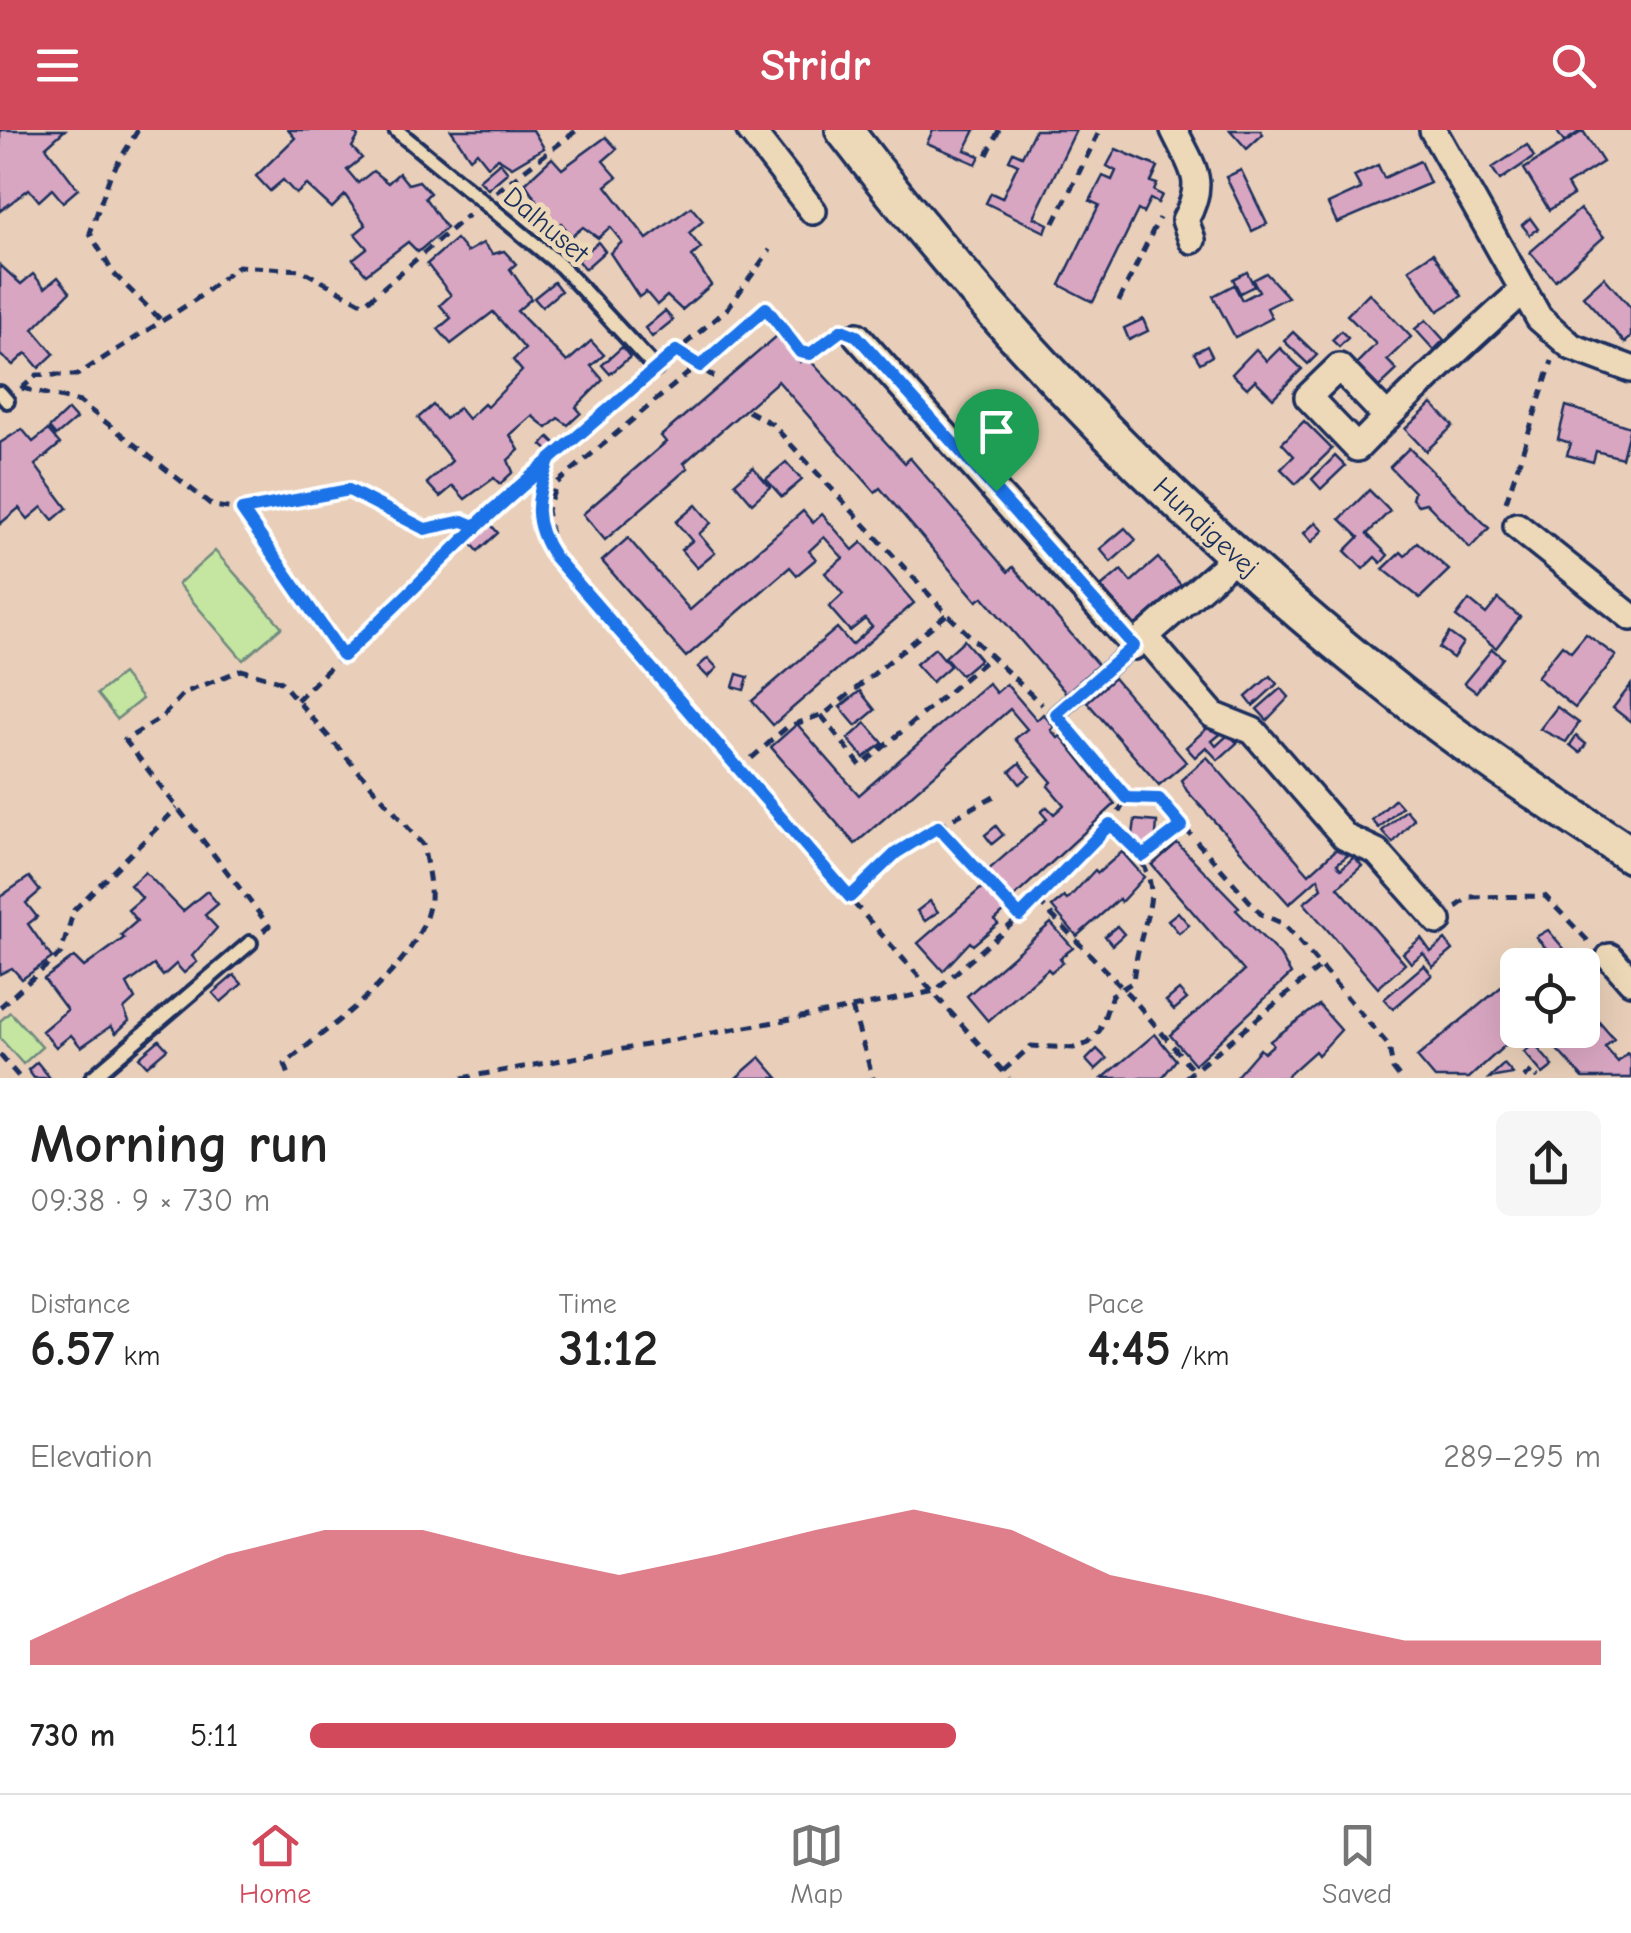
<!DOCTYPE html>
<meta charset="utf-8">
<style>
body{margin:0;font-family:"Comic Neue",sans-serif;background:#f6f6f6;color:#222;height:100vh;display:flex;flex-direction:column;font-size:38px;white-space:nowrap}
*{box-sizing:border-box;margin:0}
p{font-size:32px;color:#767676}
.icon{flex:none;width:55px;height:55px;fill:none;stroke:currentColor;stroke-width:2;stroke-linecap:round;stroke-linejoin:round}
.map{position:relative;height:948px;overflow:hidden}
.drawer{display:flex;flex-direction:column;background:#fff;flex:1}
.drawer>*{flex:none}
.fabs{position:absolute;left:1500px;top:818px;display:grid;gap:20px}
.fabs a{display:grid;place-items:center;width:100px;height:100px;border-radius:15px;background:#fff;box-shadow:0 10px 40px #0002;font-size:50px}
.pin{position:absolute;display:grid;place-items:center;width:85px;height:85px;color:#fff;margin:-102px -42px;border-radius:50% 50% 50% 0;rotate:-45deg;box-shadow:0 0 10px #0007}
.pin .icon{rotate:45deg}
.round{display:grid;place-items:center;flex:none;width:105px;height:105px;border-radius:15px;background:#f6f6f6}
.head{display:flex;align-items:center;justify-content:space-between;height:170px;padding:0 30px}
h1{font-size:55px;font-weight:800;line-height:75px}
.stats{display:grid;grid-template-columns:repeat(3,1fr);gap:15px;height:170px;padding:10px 30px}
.stats div{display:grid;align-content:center}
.stats b{font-size:50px;font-weight:800}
.stats small{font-size:28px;font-weight:400}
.stats p{font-size:28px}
.chart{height:280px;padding:20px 30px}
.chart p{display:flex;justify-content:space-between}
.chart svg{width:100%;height:180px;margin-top:10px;fill:#d1495b;opacity:.7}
ul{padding:0 30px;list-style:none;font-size:32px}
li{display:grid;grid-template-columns:160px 120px 1fr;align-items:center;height:75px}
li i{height:25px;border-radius:12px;background:#d1495b}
header{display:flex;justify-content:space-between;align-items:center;height:130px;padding:0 30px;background:#d1495b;color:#fff;font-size:45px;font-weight:800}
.tab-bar{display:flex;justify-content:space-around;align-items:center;height:140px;border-top:2px solid #e0e0e0;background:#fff;font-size:28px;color:#767676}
.tab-bar a{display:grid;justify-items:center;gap:5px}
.tab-bar .on{color:#d1495b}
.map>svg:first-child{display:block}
.green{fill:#c4e6a0;stroke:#708a7f;stroke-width:2.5}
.building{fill:#d9a6c2;stroke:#1b2f5e;stroke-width:2.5}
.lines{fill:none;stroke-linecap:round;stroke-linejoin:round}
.lane-casing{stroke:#1b2f5e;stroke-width:20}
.street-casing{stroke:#1b2f5e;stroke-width:32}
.secondary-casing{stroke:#1b2f5e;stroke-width:42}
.path{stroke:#1b2f5e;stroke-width:5;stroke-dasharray:10 8;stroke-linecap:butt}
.lane{stroke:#edd9b7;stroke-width:12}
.street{stroke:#edd9b7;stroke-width:25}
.secondary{stroke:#edd9b7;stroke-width:35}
.route-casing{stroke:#fff;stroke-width:20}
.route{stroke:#1a73e8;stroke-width:12}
.labels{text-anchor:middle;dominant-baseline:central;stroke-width:10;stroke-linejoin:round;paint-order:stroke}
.street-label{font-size:28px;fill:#1b2f5e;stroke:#edd9b7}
</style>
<header><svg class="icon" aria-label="menu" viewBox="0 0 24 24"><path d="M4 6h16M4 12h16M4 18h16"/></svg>Stridr<svg class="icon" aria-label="search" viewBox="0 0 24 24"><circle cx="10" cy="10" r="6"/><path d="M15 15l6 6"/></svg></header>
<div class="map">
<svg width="1631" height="948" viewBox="0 0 1631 948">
<rect width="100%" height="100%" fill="#e9cfb9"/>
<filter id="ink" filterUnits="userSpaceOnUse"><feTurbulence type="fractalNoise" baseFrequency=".01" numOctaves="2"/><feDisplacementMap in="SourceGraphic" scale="20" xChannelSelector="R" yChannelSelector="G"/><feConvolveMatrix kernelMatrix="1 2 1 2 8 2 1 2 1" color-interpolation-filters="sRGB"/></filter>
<g filter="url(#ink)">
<g class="green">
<path d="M215,421L282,497L243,530L178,454Z"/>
<path d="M122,544L142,569L117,589L97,564Z"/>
<path d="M10,882L42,917L23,934L0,908V891Z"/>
</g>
<g class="building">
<path d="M0,0H65L46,17L78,59L63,72L52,59L39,71L29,59L0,81Z"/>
<path d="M288,0H352L358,7L352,17L362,28L347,40L358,53L373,41L388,53L399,43L408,54L419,51L430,63L425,68L446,98L418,122L408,112L366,144L353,129L367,118L355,104L366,95L345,65L332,78L307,55L296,64L283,50L270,61L256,46L295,8Z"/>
<path d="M451,0H533L544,18L512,37L498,28L488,36L477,22L470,28Z"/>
<path d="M933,0H975L965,20L980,26L976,34L927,13Z"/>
<path d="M1035,0H1076L1034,87L1048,94L1045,102L986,73L991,63L1002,68L1018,34L1009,30L1013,22L1022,26Z"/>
<path d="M1230,0H1260L1263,4L1247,19Z"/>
<path d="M1556,0H1582L1564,12Z"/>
<path d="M1583,1L1603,32L1567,55L1573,65L1549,80L1524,39Z"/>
<path d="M606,7L617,19L603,31L617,47L606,56L647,109L691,77L703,91L689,103L701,118L692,126L711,155L682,180L667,166L657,175L646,162L639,167L610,123L622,112L610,97L598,108L583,97L572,106L561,93L555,98L525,53L552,28L562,39Z"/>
<path d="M1527,15L1534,27L1500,50L1492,38Z"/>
<path d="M1116,19L1158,37L1151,52L1157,54L1154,61L1162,65L1158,73L1150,69L1143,83L1138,80L1093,172L1060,155L1099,75L1090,71L1103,46L1112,50L1116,41L1107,36Z"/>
<path d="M1420,31L1430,53L1337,93L1328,74L1361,59L1354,46L1378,35L1384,48Z"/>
<path d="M500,32L508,42L488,59L479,50Z"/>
<path d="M1241,40L1267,94L1252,101L1226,47Z"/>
<path d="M1580,79L1604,107L1555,150L1530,122Z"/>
<path d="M1530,88L1538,99L1530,105L1522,95Z"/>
<path d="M456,109L467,122L483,113L493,124L504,121L516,134L510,139L531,169L517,181L567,232L591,211L604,225L591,236L603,250L576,277L581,283L568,295L558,288L547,298L532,286L510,305L519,320L508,330L513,342L500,354L494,348L465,369L453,356L440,367L427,353L452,331L418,288L433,275L445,289L459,278L468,289L484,274L487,277L522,241L513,230L525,219L493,182L451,214L438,199L451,188L440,175L451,165L427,134Z"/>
<path d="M598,112L605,121L585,139L577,130Z"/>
<path d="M1433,123L1462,166L1438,181L1409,139Z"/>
<path d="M0,135L21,154L33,144L45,158L58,147L70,162L33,199L54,224L39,238L26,223L13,235L0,225Z"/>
<path d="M1247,142L1254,156L1240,163L1233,149Z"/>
<path d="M1266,143L1288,167L1267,178L1272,188L1235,207L1213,166L1234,155L1242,170L1259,161L1253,150Z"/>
<path d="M1604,147L1631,178V207L1625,213L1583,166Z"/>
<path d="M554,152L561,161L542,177L534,168Z"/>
<path d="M1369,163L1411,207L1387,230L1397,240L1379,257L1356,234L1376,214L1347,185Z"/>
<path d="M665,181L673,190L652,207L645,198Z"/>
<path d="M1143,189L1148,201L1129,210L1124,198Z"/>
<path d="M1426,190L1444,210L1434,220L1415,199Z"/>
<path d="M1341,201L1348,208L1339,217L1332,210Z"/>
<path d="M1293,202L1317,225L1308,234L1284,211Z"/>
<path d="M777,206L800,232L806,226L905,333L910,328L1008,442L1013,437L1098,535L1066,563L983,467L977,471L880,358L875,362L778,251L684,333L688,338L605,410L583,384L666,312L661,306Z"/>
<path d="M1207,216L1212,226L1200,233L1194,223Z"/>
<path d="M622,217L630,227L610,244L602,235Z"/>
<path d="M1280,218L1302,239L1273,268L1255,250L1247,258L1232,244L1256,219L1267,231Z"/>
<path d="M1432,274L1453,296L1426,321L1405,299Z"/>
<path d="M1566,276L1630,297L1622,328L1596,321L1593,332L1567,325L1570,313L1558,309Z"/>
<path d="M68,280L76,289L56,306L49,298Z"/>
<path d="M1304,291L1332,319L1296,354L1281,339L1294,326L1282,313Z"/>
<path d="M22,299L33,312L48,300L60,314L35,335L67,378L53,390L42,377L28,389L19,378L0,394V313Z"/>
<path d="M549,307L557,315L550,322L542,315Z"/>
<path d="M1409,318L1489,398L1470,418L1426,373L1418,375L1412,369L1414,362L1390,337Z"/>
<path d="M1335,326L1345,336L1321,359L1312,349Z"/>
<path d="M786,332L802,350L782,367L766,349Z"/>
<path d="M753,337L770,357L752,373L735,353Z"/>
<path d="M1369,360L1390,381L1367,404L1388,425L1381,433L1375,427L1363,439L1345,421L1359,407L1340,389Z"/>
<path d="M696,375L711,393L699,404L715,423L697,438L681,420L692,411L676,392Z"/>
<path d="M803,381L813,393L822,384L853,420L862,412L914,473L773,595L752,571L837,498L852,515L872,497L865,489L850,501L829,477L843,464L825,443L843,428L824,407L809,421L816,429L797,445L790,437L686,527L602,431L628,408L690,480Z"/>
<path d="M1316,392L1324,400L1312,412L1304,403Z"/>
<path d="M491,395L498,403L478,421L470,412Z"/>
<path d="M1125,398L1136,410L1111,432L1100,419Z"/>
<path d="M1417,412L1449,440L1420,468L1383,439L1401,422L1405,426Z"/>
<path d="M1158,428L1181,455L1135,496L1101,457L1121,440L1131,452Z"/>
<path d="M1498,469L1520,487L1496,518L1456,487L1469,470L1486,484Z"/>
<path d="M1449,503L1463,513L1453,528L1439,518Z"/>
<path d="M1586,504L1616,526L1575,578L1537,547L1562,515L1571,522Z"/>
<path d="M964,510L980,529L961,545L945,527Z"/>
<path d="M935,518L950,536L932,552L916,534Z"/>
<path d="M1492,519L1503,528L1476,562L1464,553Z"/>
<path d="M708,528L717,538L708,547L698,537Z"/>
<path d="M737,544L748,547L744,560L733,557Z"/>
<path d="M1270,546L1277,554L1253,576L1246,567Z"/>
<path d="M1114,548L1186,632L1159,655L1087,572Z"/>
<path d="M988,553L996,563L1006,554L1037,590L1043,584L1054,597L1051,600L1058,608L1061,606L1115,674L1012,769L987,741L1047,689L1041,682L1047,677L1054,684L1064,675L1048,656L1052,652L1015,609L1027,599L1010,579L855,714L771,617L797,594L859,665Z"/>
<path d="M1631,555V592L1613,578Z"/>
<path d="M1281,558L1289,567L1267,590L1257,579Z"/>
<path d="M860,561L875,580L856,596L840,577Z"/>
<path d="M1557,577L1579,593L1566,612L1540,599Z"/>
<path d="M1214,592L1223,602L1212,611L1216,616L1229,604L1237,613L1218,630L1206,617L1195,627L1186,617Z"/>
<path d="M866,593L883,613L864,628L848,609Z"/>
<path d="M1576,606L1586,614L1580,623L1570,615Z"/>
<path d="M1207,627L1309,744L1340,716L1348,725L1337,734L1341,739L1354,727L1362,736L1338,757L1405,834L1378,858L1304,773L1322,758L1318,748L1289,774L1187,661L1181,650Z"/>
<path d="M1020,633L1030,646L1020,654L1010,641Z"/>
<path d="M1395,669L1402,677L1379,698L1372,690Z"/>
<path d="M1406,680L1414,689L1393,713L1382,701Z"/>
<path d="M1135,690L1157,692L1155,716L1132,713Z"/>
<path d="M996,696L1003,705L992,714L985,705Z"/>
<path d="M1177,713L1239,777L1236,780L1280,825L1291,844L1195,934L1170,905L1244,841L1152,735Z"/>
<path d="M1122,722L1144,747L1121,772L1119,769L1077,806L1052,777L1064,767L1067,770L1095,740L1098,743Z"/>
<path d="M145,742L183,781L207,761L218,774L205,785L217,798L192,826L197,832L184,843L176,834L163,846L154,835L127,854L135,869L124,879L129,891L116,903L111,896L81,917L71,905L56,917L42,901L67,880L44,849L74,827L84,837L124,808L121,805L137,791L128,780L142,768L130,755Z"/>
<path d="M29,747L40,761L26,773L37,787L28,794L52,828L22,849L12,838L0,844V767Z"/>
<path d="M985,755L1006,780L995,790L998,794L973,815L970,812L943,841L918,813Z"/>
<path d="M930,771L938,782L925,791L917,781Z"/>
<path d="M1178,782L1189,795L1179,803L1168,790Z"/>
<path d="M1051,793L1073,818L1060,828L1063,832L1051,842L1048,839L988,891L967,866Z"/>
<path d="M1117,796L1124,804L1112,815L1105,806Z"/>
<path d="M1548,800L1578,835H1561L1536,807Z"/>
<path d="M1421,808L1431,822L1445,810L1453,820L1433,837L1423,823L1411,833L1403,823Z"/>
<path d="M1424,835L1432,845L1393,879L1384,869Z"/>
<path d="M1518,843V900H1522L1469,948H1435L1417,927Z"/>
<path d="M234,845L242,854L221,872L213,863Z"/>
<path d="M1179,860L1187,869L1174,880L1166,871Z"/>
<path d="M1319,875L1341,900L1318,925L1315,921L1285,948H1235L1260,919L1264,923L1273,915L1270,911Z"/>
<path d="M1582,891L1589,898L1598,891L1614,909L1605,917L1618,932L1627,923L1631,928V948H1583L1539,900H1582Z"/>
<path d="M1155,904L1176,930L1162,948H1103Z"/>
<path d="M159,910L167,919L147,936L139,927Z"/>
<path d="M1534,914L1553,936L1543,944L1524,922Z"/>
<path d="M1097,919L1107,929L1095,940L1086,930Z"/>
<path d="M760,927L778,948H736Z"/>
<path d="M37,932L50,948H34L28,940Z"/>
<path d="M1504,934L1513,944L1489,948Z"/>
</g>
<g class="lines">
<defs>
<g id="lane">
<path d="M396,0L561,136L656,239"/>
<path d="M0,263L7,271"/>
<path d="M1056,584L1134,516"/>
<path d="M92,948L250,813"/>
</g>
<g id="street">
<path d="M750,0L813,81"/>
<path d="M1174,0C1192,38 1207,50 1185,90L1192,110"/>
<path d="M1433,0L1539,188L1572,217L1631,239"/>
<path d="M857,206L1134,516L1237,426"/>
<path d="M1387,287L1339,237L1308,267L1357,318C1410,263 1465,212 1522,161"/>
<path d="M1517,396L1631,487"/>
<path d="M1145,506L1213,585L1253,601L1345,707L1377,722L1438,791"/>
<path d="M1610,827L1631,851"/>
</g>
<g id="secondary">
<path id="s1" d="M844,0C1005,210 1193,401 1401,565C1474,623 1554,674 1631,725"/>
</g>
</defs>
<use href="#lane" class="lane-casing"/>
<use href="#street" class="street-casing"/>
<use href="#secondary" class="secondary-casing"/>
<g class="path">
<path d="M138,0L110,46L90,103L113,143L161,190"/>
<path d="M987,25L999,0"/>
<path d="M496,62L577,0"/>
<path d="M1054,93L1100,0"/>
<path d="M1119,171L1159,88"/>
<path d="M676,221L720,251"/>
<path d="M671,226L728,178L770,120"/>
<path d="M644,250L548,334L536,367L539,403L795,707L1009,948"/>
<path d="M22,258L80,272L213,376L242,380L349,360L425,399L463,391L475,396"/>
<path d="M21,259L37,245H77L195,170L238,136L301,140L364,174L468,85"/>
<path d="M748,281L772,294L947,484L1042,575"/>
<path d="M1506,372L1552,231"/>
<path d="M242,380L343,526"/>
<path d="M554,422L547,380L557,353L766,178L799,222L811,224L832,207"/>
<path d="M297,570L491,380L546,336"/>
<path d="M821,585L861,636L991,526"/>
<path d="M1068,598L1127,668L1159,669L1261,784L1284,794L1389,916L1393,939L1400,948"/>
<path d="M738,640L787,597L826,583L946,485"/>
<path d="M938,697L994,666"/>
<path d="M1143,727L1182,695"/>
<path d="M850,767L896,723L938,697L1020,787"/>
<path d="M1038,771L1133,869L1195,942"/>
<path d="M1456,777L1470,767L1545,766L1591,814"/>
<path d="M263,801L269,796L125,610L161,588L184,563L241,540L280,551L423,715C426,733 433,757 429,776C416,840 331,894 285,934L290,948"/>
<path d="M0,877L61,823L74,780L177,678"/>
<path d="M852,878L935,861L1038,771L1116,687L1127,668"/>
<path d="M0,925L20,948"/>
<path d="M1003,941L1031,916L1074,918L1089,913L1100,900L1112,865L1133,852C1141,772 1179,762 1111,695"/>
<path d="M462,948L852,878L873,948"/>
<path d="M1185,948L1320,837"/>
<path d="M1524,948L1532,941L1538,948"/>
</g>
<use href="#lane" class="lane"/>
<use href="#street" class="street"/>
<use href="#secondary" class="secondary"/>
</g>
</g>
<g class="lines" filter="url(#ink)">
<defs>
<path id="route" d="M996,361L857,206L842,200L810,224L800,222L766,178L700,236L676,221L492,380L475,396L463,391L425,399L349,360L242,380L343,526C412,462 475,394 548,334C535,370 532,393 554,426L850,767L896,723L938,697L1020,786L1110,694L1143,726L1182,696L1159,669L1127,668L1056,584L1134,516L996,361"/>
</defs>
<use href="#route" class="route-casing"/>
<use href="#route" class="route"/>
</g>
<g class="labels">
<g class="street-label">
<text transform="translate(546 95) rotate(40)">Dalhuset</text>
<text stroke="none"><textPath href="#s1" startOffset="538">Hundigevej</textPath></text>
</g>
</g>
</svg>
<div class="fabs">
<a><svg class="icon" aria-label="locate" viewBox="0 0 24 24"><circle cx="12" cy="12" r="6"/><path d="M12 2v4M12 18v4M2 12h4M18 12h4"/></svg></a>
</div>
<div class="pin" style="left:996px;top:361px;background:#1e9e55"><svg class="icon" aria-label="arrive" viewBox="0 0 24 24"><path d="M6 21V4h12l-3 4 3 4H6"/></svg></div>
</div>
<section class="drawer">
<div class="head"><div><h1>Morning run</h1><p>09:38 · 9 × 730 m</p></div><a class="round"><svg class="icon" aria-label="share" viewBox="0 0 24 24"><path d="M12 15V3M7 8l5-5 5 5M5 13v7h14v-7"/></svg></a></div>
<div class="stats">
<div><p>Distance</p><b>6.57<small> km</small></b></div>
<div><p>Time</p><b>31:12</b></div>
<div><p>Pace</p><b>4:45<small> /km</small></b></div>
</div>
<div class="chart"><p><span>Elevation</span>289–295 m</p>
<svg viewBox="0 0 160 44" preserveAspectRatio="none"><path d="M0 44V38L10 27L20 17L30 11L40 11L50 17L60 22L70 17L80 11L90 6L100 11L110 22L120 27L130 33L140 38L150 38L160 38V44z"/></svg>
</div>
<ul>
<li><b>730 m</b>5:11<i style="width:50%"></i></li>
</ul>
</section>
<nav class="tab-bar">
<a class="on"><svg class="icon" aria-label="home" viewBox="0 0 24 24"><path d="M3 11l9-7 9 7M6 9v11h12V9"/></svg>Home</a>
<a><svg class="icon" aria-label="map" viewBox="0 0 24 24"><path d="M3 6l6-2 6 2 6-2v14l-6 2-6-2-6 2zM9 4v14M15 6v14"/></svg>Map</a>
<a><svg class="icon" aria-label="saved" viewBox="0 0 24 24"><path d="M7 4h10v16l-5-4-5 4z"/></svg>Saved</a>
</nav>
